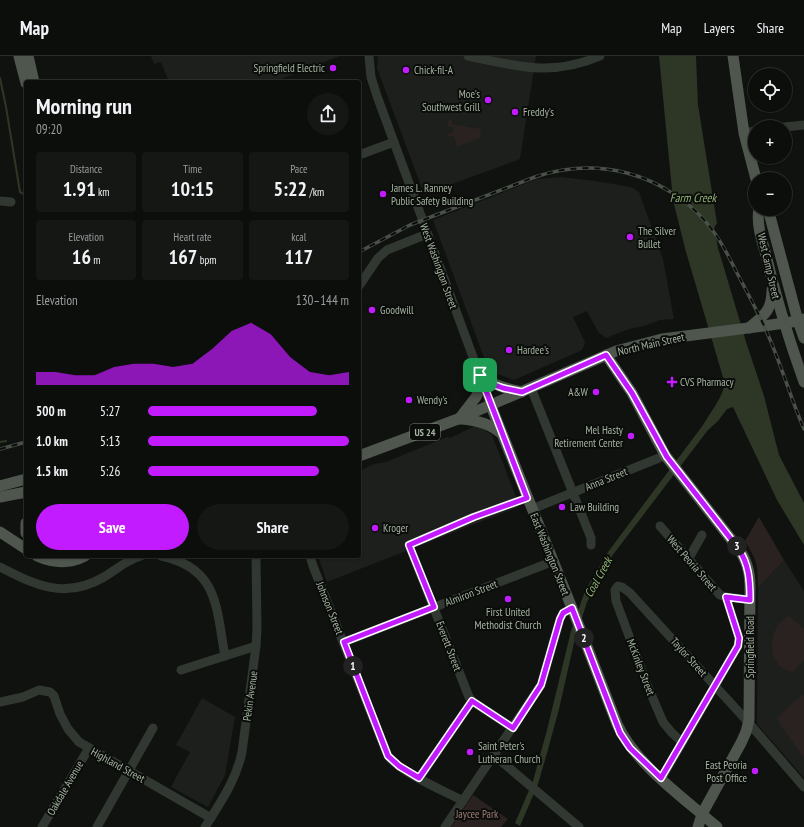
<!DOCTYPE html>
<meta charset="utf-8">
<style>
body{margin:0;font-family:"PT Sans Narrow",sans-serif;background:#151715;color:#f1f3f6;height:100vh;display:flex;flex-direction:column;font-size:15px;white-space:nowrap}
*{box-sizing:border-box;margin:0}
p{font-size:13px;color:#9a9c9d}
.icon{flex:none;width:22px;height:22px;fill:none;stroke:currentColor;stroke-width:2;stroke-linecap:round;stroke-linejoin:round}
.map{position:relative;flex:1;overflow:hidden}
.sheet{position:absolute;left:24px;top:24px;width:337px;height:478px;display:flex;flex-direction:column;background:#0c0e0c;border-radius:4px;box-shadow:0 1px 3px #0004,0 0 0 1px #2c2e2d}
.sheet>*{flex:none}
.fabs{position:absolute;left:748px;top:12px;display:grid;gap:8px}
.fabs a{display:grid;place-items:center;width:44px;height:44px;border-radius:50%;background:#0c0e0c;box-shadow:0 1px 3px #0004,0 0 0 1px #2c2e2d;font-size:20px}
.pin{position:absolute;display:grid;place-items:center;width:34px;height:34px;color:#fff;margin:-17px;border-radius:8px;box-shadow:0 2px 6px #0006}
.km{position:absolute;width:20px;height:20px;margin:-10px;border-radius:50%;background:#222;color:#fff;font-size:11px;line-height:20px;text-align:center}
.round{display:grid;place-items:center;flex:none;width:42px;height:42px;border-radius:21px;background:#151715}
.headline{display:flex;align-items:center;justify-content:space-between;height:68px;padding:0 12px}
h1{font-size:22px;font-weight:700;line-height:30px}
.stats{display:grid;grid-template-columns:repeat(3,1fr);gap:6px;height:68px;padding:4px 12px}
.stats div{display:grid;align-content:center;border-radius:4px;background:#151715;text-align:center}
.stats b{font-size:20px;font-weight:700}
.stats small{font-size:11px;font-weight:400}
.stats p{font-size:11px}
.chart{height:112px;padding:8px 12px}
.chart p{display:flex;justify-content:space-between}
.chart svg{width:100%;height:72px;margin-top:4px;fill:#c31bff;opacity:.7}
.cta{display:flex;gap:8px;margin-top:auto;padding:8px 12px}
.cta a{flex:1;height:46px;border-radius:24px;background:#c31bff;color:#fff;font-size:16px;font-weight:700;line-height:46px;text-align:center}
.cta a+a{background:#151715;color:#f1f3f6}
ul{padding:0 12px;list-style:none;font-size:13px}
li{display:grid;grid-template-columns:64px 48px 1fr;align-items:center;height:30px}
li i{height:10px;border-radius:5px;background:#c31bff}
header{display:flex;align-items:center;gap:24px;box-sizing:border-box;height:56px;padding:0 20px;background:#0c0e0c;border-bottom:1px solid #2c2e2d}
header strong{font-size:19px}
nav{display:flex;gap:22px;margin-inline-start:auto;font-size:14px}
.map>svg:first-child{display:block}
.built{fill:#1c1f1c}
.green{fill:#2a2220}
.water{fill:#2e3626}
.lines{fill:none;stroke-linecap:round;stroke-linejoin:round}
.stream{stroke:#2e3626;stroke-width:2}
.minor{stroke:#313731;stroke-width:9}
.major{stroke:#4e564d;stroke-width:11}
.rail-casing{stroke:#495048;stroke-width:3.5}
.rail{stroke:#0b0d0b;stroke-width:2;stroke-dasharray:6;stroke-linecap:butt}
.route-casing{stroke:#fff;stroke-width:8}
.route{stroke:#c31bff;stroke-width:5}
.poi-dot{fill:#c31bff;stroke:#0b0d0b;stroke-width:1.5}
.labels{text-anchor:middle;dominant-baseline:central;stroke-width:4;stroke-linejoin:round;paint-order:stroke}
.shield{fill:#0b0d0b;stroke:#778273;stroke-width:1}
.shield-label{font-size:10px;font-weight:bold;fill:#a5b4a0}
.poi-label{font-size:11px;fill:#a5b4a0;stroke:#0b0d0b;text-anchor:start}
.street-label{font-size:11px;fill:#a5b4a0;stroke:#0b0d0b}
.park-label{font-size:11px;fill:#a17b75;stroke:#0b0d0b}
.water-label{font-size:12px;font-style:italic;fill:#90b373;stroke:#0b0d0b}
</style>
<header>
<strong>Map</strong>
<nav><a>Map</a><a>Layers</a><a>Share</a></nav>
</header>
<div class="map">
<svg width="804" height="771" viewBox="0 0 804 771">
<rect width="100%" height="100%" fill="#101210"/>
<g class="built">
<path d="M151,0H340L273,26H169L161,6L154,8Z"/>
<path d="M378,0H536L520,103L425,138L423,135L377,12Z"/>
<path d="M561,121L595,125L631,131L639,136L663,203L674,263L660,264L644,270L629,273L606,282L598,276L587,255L573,261L585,286L583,292L580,295L514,324L489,315L433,164L537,123Z"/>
<path d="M473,371H480L492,379L518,446V451L327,526L318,500H359V415L374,408L386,406L447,381L450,382Z"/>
<path d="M784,504L804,535V722L757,668L758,532Z"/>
<path d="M202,642L235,661L225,719L208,751L171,731L190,696L176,689Z"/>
</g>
<g class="green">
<path d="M452,63V68L481,73L480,82L457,91L454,80H448V77H453V71H448V65Z"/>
<path d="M759,461L784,504L758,532C758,509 757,505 745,485Z"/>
<path d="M789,560L804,573V604L793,616C766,612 765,572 789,560Z"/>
<path d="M804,639V702L782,671L777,662L797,643Z"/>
<path d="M473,739L508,763L501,771H451Z"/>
</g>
<path class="water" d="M659,0H696L698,49L717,167L714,172L718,192L747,289L764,340L779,399L804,447V489L777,444L733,351L727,353L718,365L708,374L612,500L587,546L574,587L559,653L547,697L538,728L520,770L515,767L533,725L547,674L571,575L585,535L608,496L703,369C711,355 721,344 725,328L686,196L673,144Z"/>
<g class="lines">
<g class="stream">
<path d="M0,22L6,51L20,136L26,139"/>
<path d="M0,386L6,385"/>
</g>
<g class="minor">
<path d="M369,0L371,21L377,40L491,350"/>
<path d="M468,0C516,10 552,21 600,0"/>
<path d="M785,71L804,69"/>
<path d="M744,77L755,75"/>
<path d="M359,99L394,86"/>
<path d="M0,145L11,146"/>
<path d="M359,230L378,202L387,194L427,178"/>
<path d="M531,332L591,482V489"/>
<path d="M532,453L659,402"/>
<path d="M660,470L720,539L726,541L750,544"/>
<path d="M161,500C219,512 216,552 225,600"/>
<path d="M310,500L313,510L388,700C400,716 444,735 463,745"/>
<path d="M689,502L702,479"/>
<path d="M0,511C35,529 65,544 104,521C116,514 126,504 141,500"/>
<path d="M344,586L554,505"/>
<path d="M181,614L256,590"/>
<path d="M0,646L23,641L39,634L50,636L54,640L60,658L68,673L79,686L211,762"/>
<path d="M513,672L472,645L469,641L409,489L474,461L527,442"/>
<path d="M682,686L672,677L663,666L648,631L616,545L615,534L618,530L622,531L630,537L748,666L804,731"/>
<path d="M495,700L579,771"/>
<path d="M419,722L472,645"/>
<path d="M661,723L738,590L739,582L726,541"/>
<path d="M42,771L89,692"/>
<path d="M97,771L153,672"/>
<path d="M205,771C220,747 236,725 242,696L256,590L257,573L256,500"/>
<path d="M445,771L541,629L560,563L563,557L572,552"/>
</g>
<g class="major">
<path d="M19,0L26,27"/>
<path d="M28,0L34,26"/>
<path d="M733,0L744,77L756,123"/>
<path d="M759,153C756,167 762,185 766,199C776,242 789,284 804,326"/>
<path d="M768,153L798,265L804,282"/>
<path d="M749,272C764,259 772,255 772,234"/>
<path d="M606,299L632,337L665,399L738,492C747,504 750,516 750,530L749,664L746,676L741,687L702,758L698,771"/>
<path d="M480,319C496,330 503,332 522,336"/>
<path d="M491,350L572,552L617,668C635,708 684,742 717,771"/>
<path d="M459,363L476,341L479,335L480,319"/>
<path d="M461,363C476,364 491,368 502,378"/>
<path d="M359,400L458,363L616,295L662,283L764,270L798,265L804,263"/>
<path d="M0,430L26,423"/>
<path d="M0,441L26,436"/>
<path d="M26,467V477"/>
<path d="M0,476L26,493"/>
<path d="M37,500C53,507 70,508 85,500"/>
</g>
<defs>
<g id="rail">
<path d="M359,196L410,169L535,121C565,111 596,109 627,117C661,126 693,147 713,175C723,188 730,203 737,217C751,243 765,269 775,296C785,321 793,348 804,373"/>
<path d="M0,393L26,386"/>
</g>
</defs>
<use href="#rail" class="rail-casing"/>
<use href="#rail" class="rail"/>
</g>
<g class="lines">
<defs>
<path id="route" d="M606,299L632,337L667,401L738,492C749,508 750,524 750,544L726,541L739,582L738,590L661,722L630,692L620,677L572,552L563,557L560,563L541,629L513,672L472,645L419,722L399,710L388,700L344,586L434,551L409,489L474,461L527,442L480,319L492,328L503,332L522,336Z"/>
</defs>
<use href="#route" class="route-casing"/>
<use href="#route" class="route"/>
</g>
<g class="poi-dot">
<circle cx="333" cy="12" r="4"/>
<circle cx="406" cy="14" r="4"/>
<circle cx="488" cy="44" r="4"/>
<circle cx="515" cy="56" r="4"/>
<circle cx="383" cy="138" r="4"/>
<circle cx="630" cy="181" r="4"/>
<circle cx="372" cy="254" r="4"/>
<circle cx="509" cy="294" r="4"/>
<path d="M670 320h4v4h4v4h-4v4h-4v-4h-4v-4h4z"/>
<circle cx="596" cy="336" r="4"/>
<circle cx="409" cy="344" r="4"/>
<circle cx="631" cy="380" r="4"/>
<circle cx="562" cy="451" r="4"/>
<circle cx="375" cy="472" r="4"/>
<circle cx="508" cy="543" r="4"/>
<circle cx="470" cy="696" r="4"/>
<circle cx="755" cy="715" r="4"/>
</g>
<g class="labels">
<rect class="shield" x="410" y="368" width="30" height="16" rx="3"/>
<g class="shield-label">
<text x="425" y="376">US 24</text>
</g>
<g class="poi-label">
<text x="325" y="12" text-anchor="end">Springfield Electric</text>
<text x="414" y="14">Chick-fil-A</text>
<text x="480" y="38" text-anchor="end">Moe's<tspan x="480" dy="13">Southwest Grill</tspan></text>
<text x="523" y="56">Freddy's</text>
<text x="391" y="132">James L. Ranney<tspan x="391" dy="13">Public Safety Building</tspan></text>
<text x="638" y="175">The Silver<tspan x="638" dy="13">Bullet</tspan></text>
<text x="380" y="254">Goodwill</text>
<text x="517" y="294">Hardee's</text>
<text x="680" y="326">CVS Pharmacy</text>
<text x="588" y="336" text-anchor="end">A&amp;W</text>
<text x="417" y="344">Wendy's</text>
<text x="623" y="374" text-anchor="end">Mel Hasty<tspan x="623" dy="13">Retirement Center</tspan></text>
<text x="570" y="451">Law Building</text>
<text x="383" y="472">Kroger</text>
<text x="508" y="556" text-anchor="middle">First United<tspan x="508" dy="13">Methodist Church</tspan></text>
<text x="478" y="690">Saint Peter's<tspan x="478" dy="13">Lutheran Church</tspan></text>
<text x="747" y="709" text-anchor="end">East Peoria<tspan x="747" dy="13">Post Office</tspan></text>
</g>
<g class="street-label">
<text transform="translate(439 210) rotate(70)">West Washington Street</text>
<text transform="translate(769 210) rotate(77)">West Camp Street</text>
<text transform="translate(651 288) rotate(-13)">North Main Street</text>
<text transform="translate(606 423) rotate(-22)">Anna Street</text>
<text transform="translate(550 498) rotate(68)">East Washington Street</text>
<text transform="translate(692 507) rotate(49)">West Peoria Street</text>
<text transform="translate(471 537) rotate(-21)">Almiron Street</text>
<text transform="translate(330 552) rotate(68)">Johnson Street</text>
<text transform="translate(449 590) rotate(69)">Everett Street</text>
<text transform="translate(750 591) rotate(-90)">Springfield Road</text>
<text transform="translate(689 601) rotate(48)">Taylor Street</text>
<text transform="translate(641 611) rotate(69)">McKinley Street</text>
<text transform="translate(250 640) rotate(-82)">Pekin Avenue</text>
<text transform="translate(118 709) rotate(29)">Highland Street</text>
<text transform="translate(65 732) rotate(-60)">Oakdale Avenue</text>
</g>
<g class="park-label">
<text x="477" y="758">Jaycee Park</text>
</g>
<g class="water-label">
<text x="693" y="141">Farm Creek</text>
<text transform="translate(598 521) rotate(-61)">Coal Creek</text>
</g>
</g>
</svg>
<div class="fabs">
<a><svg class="icon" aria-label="locate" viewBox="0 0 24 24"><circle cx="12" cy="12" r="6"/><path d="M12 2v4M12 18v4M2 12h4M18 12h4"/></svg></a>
<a>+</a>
<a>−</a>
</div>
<div class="pin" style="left:480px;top:319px;background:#1e9e55"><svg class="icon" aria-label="arrive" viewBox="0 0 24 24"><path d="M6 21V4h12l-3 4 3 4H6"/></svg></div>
<b class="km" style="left:353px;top:610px">1</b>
<b class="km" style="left:584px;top:582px">2</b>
<b class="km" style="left:737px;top:490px">3</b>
<section class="sheet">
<div class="headline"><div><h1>Morning run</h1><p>09:20</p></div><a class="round"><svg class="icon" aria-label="share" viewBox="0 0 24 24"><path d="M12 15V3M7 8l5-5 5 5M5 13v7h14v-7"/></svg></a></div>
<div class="stats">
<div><p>Distance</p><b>1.91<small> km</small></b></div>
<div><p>Time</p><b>10:15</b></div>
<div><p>Pace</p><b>5:22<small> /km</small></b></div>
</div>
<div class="stats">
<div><p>Elevation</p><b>16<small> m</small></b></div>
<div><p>Heart rate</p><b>167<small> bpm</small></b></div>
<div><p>kcal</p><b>117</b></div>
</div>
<div class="chart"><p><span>Elevation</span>130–144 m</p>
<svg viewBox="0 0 160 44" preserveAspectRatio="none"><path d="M0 44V36L10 36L20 38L30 38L40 33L50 31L60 31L70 33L80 31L90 22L100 11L110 6L120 13L130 27L140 36L150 38L160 36V44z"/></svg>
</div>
<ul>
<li><b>500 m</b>5:27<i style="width:84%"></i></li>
<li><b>1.0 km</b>5:13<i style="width:100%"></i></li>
<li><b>1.5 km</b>5:26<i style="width:85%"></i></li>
</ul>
<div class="cta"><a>Save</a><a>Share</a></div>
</section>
</div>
